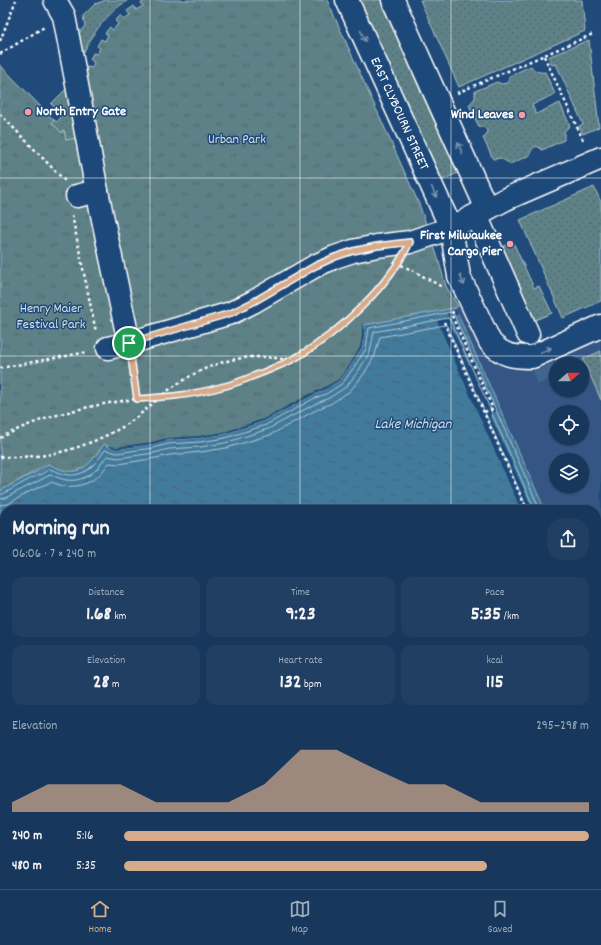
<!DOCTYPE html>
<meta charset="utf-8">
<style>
body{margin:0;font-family:Dekko,sans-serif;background:#203f62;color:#f1f3f6;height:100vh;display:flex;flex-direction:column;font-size:15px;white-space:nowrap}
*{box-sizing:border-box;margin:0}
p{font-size:13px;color:#9eacbb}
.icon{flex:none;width:22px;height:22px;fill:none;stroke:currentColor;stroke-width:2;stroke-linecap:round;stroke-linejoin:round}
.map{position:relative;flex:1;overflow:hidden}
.details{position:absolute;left:0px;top:505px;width:601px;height:384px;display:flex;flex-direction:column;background:#17385c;border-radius:16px 16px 0 0;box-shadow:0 1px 3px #0004,0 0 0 1px #365272}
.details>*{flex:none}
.needle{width:26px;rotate:70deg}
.tools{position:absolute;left:549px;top:357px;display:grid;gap:8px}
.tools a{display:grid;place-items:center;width:40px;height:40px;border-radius:50%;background:#17385c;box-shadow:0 1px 3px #0004,0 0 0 1px #365272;font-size:20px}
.pin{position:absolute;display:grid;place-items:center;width:34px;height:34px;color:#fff;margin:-17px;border:2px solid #fff;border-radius:50%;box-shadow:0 1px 4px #0007}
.round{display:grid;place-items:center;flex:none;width:42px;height:42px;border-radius:16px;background:#203f62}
.headline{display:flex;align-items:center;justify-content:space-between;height:68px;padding:0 12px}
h1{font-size:22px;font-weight:800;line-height:30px}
.figures{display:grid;grid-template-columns:repeat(3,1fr);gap:6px;height:68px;padding:4px 12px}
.figures div{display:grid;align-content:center;border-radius:10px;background:#203f62;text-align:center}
.figures b{font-size:20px;font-weight:800}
.figures small{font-size:11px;font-weight:400}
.figures p{font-size:11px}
.chart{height:112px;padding:8px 12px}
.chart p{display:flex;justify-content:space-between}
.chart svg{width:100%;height:72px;margin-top:4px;fill:#d6ab8b;opacity:.7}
ul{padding:0 12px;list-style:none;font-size:13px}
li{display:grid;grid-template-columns:64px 48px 1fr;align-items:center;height:30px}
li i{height:10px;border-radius:5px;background:#d6ab8b}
.tabs{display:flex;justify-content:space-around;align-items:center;height:56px;border-top:1px solid #365272;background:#17385c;font-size:11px;color:#9eacbb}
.tabs a{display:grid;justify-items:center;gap:2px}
.tabs .selected{color:#d6ab8b}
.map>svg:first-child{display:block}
.built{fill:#365684;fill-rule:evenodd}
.grass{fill:url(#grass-dots);stroke:#aec0c3}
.park{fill:url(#park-tufts);stroke:#aec0c3}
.water{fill:url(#water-ripples);stroke:#8eafc4}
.pier{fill:#1f4a7a}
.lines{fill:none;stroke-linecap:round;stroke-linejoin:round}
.shore{stroke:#b3cad7;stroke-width:1}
.minor-tunnel{stroke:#41658e;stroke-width:22;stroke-dasharray:22 11;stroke-linecap:butt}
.minor-casing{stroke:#fff;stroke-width:25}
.path{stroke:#fff;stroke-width:2.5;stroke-dasharray:3 3;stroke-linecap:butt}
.minor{stroke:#1f4a7a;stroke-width:22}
.oneway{stroke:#7992af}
.route-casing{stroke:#fff;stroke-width:8}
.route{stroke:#d6ab8b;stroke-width:5}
.grid{fill:none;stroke:#fff;stroke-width:1;stroke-opacity:0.55}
.poi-dot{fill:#ff9aa2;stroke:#1f4a7a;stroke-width:1.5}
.labels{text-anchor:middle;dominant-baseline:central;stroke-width:3;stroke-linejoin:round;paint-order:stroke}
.poi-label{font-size:14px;font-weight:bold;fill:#fff;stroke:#1f4a7a;text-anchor:end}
.street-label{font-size:14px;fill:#fff;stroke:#1f4a7a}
.park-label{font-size:14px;fill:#d6e0e1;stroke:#1f4a7a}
.water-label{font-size:15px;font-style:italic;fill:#d0dee6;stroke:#1f4a7a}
</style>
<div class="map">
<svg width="601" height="889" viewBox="0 0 601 889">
<defs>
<pattern id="grass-dots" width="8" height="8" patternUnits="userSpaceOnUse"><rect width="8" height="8" fill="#5d8187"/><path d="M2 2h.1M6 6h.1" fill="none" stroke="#55696c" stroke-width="1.8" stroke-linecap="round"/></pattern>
<pattern id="park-tufts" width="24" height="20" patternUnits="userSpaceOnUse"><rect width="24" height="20" fill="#5d8187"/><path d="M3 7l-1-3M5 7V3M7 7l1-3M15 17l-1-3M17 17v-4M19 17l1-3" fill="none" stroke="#55696c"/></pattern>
<pattern id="water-ripples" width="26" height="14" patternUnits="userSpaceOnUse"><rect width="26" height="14" fill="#427a9c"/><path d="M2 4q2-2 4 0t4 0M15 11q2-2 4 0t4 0" fill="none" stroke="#476374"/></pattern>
</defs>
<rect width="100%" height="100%" fill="#1f4a7a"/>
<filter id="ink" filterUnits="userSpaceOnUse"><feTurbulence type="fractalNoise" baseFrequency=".025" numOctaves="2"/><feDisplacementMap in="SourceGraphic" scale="8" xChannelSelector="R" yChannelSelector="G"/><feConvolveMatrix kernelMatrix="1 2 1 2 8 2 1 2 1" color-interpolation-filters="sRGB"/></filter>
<g filter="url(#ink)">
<path class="built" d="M463,304L482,346L493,361L497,364L506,368L515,369L526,368L601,335V637L596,625V510H545L455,308ZM556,364H582V390H556ZM556,412H582V438H556ZM556,460H582V486H556Z"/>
<g class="grass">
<path d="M106,0H128C104,15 89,38 79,63L75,37L85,26L83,16L95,4Z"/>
<path d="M359,0H383L460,172L441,181Z"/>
<path d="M420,0H582L585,31L459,87Z"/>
<path d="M589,40L599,127L583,134L579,126L583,124L556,64L552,65L548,57Z"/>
<path d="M531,66C534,71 540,73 545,72L555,94L532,105L536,114L560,103L570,126L567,128L564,132V140L542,150C537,143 531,148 530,155L510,164L501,158L493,159L483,138L486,136L487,131C485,127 483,127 479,127L469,105L475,98V91L497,82L502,84L507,83L509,79V76Z"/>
<path d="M70,85L81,137L73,177L64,130L62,133L52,123L54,120L57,122L63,115L51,104Z"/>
<path d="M594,187L601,202V301L563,318L520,220Z"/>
<path d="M513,242L534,288L539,286L552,313L535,320L502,247Z"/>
<path d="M601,351V400L583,359Z"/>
</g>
<path class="park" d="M147,0H327L419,204L436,252L446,286L458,306L455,308L364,325L362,347L340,380L264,421L224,434L117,449L109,447L104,444C94,457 85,474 67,471C60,470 54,466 48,464L0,491V65L54,120L52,123L62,133L64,130L66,140L81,137L85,76L87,67L92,68L94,62L90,60L93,53L97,54L100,48L97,46L101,39L105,41L108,35L105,33L110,27L113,30L118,24L115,21L121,15L124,19L130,15L127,11L134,6L136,10L143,6L141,3Z"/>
<path class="water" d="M455,308L545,510H5V884H596V625L601,637V889H0V491L24,478L43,469L48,464C54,466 60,470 67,471C85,474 95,457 104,444L109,447L117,449L153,444L168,440L199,438L224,434L264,421L311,396L324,390L340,380L351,365L362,347L364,336V325Z"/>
<g class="pier">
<path d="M456,309L458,314L454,316L497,411L490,415L533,510H521L437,321L447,317L468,364L470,363L450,318H449L447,313Z"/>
<path d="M363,323L364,325V336L362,347L351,365L340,380L324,390L311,396L264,421L224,434L199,438L168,440L153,444L117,449L109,447L110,446L117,447L152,442L167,438L199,436L224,432L263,419L310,394L323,388L339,379L350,364L360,347L362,336V325Z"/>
<path d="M62,884H70L71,885L75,884H106L85,889H54L60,888Z"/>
</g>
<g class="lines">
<g class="shore">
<path d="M0,494H3L26,481L45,472L49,469C54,470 59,473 64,474C75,477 86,473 93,465C98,461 101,455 105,450L117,453L153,448L168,444L200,442L225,438L266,425L313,399L326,394L343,383L354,367L366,349L369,328L451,312L454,315L540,510"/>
<path d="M0,499L5,498L50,475C54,476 58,478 62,479C75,483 88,478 97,469C101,465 103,460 107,456L118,458L154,453L169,449L200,447L225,443L268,429L315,404L329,398L346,387L359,370L370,352L374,332L448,318L450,319L535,510"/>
<path d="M0,505L8,504L31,491L51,482C55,483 59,485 63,486C78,488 92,483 101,473C104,470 107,466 109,463L119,464L156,458L170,455L201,452L226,448L270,435L318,409L332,403L350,391L364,374L375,355L380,337L445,325L447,326L528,510"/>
</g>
<path class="minor-tunnel" d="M530,337L548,380"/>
<defs>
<g id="minor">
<path d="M55,0L64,16L97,191L129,343"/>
<path id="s1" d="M347,0L451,228L459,276L490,342C503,356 513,357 532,357L601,326"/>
<path d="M393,0L487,209"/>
<path d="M77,196L97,191"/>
<path d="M476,215L528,334"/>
<path d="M108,348L129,343L231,313L253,302L315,266L335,257L353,251L377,246L410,242L451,228L506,199L601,158"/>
</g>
</defs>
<use href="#minor" class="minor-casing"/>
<g class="path">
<path d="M0,41L16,0"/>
<path d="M0,54L46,26"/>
<path d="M544,56L583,140"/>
<path d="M457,93L593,34"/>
<path d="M0,114L65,181"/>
<path d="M72,215L96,332"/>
<path d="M401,265L414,271L442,287"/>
<path d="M454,312L451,313L452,316L493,409L484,412"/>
<path d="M444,322L527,510"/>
<path d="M132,364L137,399"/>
<path d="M0,368L88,352"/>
<path d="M0,438C41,416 90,405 136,399C151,397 166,397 181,395C200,392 219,389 237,383C246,379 256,375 265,371C275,367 286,363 296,358C334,338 372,299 398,265"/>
<path d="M0,457C15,457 31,457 46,455C70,451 95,442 117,430C133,422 146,409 160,397C189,373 224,356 262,357C271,357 281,359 290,360"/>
<path d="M596,615L601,626"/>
<path d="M596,636L601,647"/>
<path d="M69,889L91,884"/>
</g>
<use href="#minor" class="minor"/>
</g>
<defs><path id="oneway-shaft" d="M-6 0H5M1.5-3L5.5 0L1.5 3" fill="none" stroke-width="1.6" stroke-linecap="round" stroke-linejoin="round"/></defs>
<g class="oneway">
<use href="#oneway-shaft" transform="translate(363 36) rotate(66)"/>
<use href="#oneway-shaft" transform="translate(460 148) rotate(-114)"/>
<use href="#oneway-shaft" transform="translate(434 192) rotate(66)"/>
<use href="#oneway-shaft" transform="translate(462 280) rotate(68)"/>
<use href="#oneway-shaft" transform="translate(546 350) rotate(-24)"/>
</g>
</g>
<g class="lines" filter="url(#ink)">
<defs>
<path id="route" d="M410,242C389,286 339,333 297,357C287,363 275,367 264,372C250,377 236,384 221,387C194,395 165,397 137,399L129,343L231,313L253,302L315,266L335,257L353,251L377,246Z"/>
</defs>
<use href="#route" class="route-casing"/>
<use href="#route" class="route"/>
</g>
<path class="grid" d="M150,0V510M300,0V510M451,0V510M0,178H601M0,356H601M0,533H5M596,533H601M0,711H5M596,711H601M150,884V889M300,884V889M451,884V889"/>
<g class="poi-dot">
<circle cx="28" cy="112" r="4"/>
<circle cx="522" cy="115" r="4"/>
<circle cx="510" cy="244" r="4"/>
</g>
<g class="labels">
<g class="poi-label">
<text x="36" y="112" text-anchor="start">North Entry Gate</text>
<text x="514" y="115">Wind Leaves</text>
<text x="502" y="236">First Milwaukee<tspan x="502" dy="16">Cargo Pier</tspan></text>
</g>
<g class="street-label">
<text stroke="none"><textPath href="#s1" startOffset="125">EAST CLYBOURN STREET</textPath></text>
</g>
<g class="park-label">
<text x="237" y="140">Urban Park</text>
<text x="51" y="309">Henry Maier<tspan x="51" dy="16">Festival Park</tspan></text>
</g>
<g class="water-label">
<text x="413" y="425">Lake Michigan</text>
</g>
</g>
</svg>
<div class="tools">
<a><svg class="needle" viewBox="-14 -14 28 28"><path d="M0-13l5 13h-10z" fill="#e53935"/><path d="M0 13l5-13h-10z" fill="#9eacbb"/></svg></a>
<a><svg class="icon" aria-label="locate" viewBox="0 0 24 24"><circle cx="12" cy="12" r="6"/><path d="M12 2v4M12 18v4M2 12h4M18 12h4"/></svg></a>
<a><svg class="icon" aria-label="layers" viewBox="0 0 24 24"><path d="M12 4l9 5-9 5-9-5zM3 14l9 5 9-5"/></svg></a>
</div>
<div class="pin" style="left:129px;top:343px;background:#1e9e55"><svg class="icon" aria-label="arrive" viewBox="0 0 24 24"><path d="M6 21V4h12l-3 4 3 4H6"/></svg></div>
<section class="details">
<div class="headline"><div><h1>Morning run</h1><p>06:06 · 7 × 240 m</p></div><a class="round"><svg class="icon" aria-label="share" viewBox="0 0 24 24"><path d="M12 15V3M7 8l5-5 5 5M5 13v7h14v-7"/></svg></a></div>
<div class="figures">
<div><p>Distance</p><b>1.68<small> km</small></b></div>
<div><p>Time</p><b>9:23</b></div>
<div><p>Pace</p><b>5:35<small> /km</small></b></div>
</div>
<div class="figures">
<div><p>Elevation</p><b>28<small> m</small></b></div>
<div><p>Heart rate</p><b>132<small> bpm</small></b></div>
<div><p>kcal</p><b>115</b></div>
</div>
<div class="chart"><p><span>Elevation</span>295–298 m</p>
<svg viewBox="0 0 160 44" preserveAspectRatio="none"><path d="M0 44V38L10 27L20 27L30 27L40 38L50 38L60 38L70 27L80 6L90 6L100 17L110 27L120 27L130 38L140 38L150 38L160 38V44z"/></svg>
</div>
<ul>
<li><b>240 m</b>5:16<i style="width:100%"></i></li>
<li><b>480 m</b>5:35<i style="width:78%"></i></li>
</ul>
</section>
</div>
<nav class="tabs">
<a class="selected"><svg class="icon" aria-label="home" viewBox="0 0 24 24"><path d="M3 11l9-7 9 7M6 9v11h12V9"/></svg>Home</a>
<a><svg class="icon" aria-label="map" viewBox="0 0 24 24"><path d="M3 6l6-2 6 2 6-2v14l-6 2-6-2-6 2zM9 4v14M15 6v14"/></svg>Map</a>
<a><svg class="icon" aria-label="saved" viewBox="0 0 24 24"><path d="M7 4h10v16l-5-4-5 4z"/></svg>Saved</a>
</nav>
